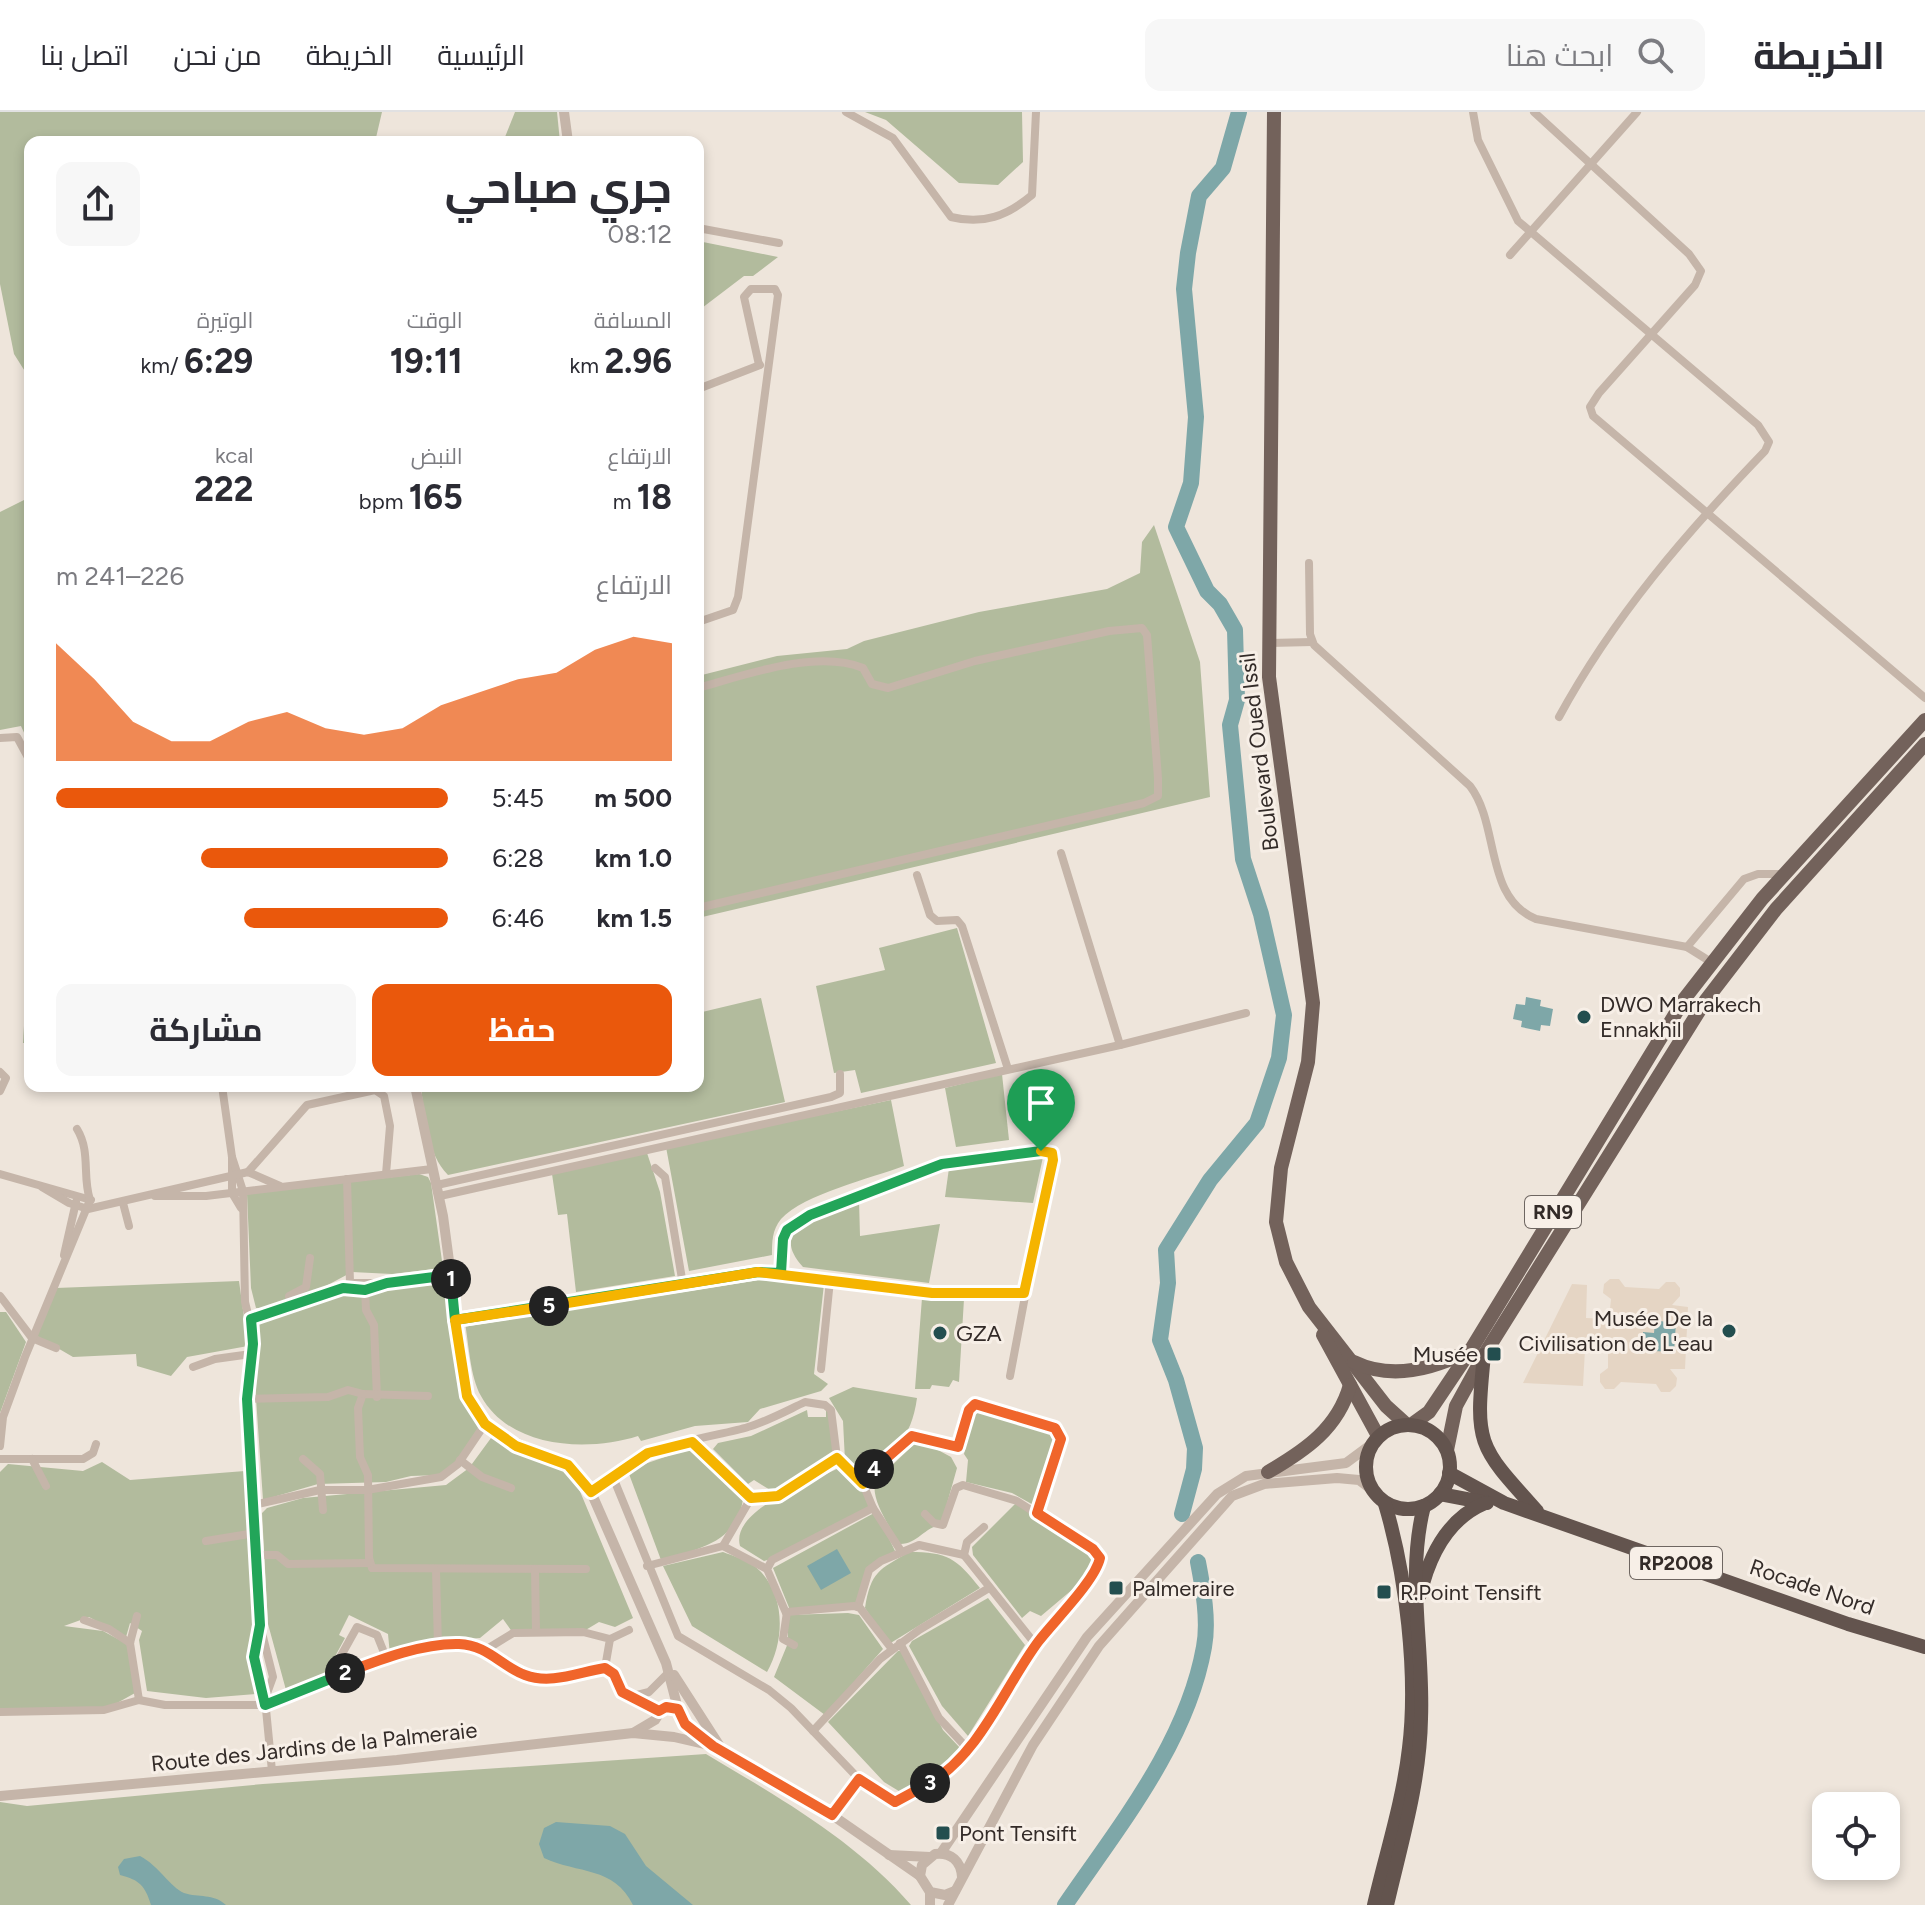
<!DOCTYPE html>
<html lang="ar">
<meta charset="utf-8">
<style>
body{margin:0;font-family:Figtree,Cairo,sans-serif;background:#f7f7f7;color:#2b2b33;direction:rtl;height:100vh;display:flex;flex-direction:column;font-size:30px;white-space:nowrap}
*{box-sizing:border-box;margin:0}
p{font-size:26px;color:#7c7c81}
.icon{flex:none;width:44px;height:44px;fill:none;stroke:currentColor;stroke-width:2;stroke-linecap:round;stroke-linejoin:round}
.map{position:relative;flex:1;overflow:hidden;direction:ltr}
.side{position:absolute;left:24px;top:24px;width:680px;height:956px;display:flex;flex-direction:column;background:#fff;border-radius:16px;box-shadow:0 4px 12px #0003;direction:rtl}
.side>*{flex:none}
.fabs{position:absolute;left:1812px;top:1680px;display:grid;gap:16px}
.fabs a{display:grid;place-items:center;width:88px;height:88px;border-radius:16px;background:#fff;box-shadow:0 4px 12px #0003;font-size:40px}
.pin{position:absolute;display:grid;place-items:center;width:68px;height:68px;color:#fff;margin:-82px -34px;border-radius:50% 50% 50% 0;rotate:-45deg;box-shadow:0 0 8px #0007}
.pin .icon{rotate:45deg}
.km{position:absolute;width:40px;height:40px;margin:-20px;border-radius:50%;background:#222;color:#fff;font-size:22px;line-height:40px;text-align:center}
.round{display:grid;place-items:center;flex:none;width:84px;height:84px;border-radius:16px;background:#f7f7f7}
.overview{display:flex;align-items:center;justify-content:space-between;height:136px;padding:0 32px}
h1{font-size:44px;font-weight:700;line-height:60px}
.stats{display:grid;grid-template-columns:repeat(3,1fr);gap:12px;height:136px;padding:8px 32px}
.stats div{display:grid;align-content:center}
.stats b{font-size:34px;font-weight:700}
.stats small{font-size:22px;font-weight:400}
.stats p{font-size:22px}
.chart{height:224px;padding:16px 32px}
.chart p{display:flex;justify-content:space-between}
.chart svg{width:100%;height:144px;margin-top:8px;fill:#ea580c;opacity:.7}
.button{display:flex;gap:16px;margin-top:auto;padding:16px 32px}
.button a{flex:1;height:92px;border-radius:16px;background:#ea580c;color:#fff;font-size:32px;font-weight:700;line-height:92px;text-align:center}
.button a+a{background:#f7f7f7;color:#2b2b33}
ul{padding:0 32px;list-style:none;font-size:26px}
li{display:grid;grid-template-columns:128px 96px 1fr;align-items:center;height:60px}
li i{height:20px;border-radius:10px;background:#ea580c}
header{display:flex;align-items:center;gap:48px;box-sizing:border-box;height:112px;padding:0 40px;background:#fff;border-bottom:2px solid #e1e1e2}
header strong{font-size:38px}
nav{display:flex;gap:44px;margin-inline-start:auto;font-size:28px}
.search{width:560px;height:72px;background:#f7f7f7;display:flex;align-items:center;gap:20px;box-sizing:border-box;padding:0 28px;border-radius:16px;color:#7c7c81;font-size:30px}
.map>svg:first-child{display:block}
.green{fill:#b2bb9d}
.plaza{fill:#e5d5c4}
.water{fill:#7ea7a8}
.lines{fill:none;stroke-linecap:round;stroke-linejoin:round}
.river{stroke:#7ea7a8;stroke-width:16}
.minor{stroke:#c5b5a9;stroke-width:8}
.tertiary{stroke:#c5b5a9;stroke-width:10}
.primary{stroke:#73625b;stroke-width:14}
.trunk{stroke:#63544e;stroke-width:14}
.split-1-casing{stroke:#fff;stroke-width:16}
.split-2-casing{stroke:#fff;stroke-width:16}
.split-3-casing{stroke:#fff;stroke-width:16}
.split-4-casing{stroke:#fff;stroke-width:16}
.split-5-casing{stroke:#fff;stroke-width:16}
.split-6-casing{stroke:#fff;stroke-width:16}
.split-1{stroke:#22a559;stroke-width:10}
.split-2{stroke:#22a559;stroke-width:10}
.split-3{stroke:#f0652b;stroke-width:10}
.split-4{stroke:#f0652b;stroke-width:10}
.split-5{stroke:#f5b400;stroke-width:10}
.split-6{stroke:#f5b400;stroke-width:10}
.poi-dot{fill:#234e4f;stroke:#f7efe7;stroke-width:3}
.labels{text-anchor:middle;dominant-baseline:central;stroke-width:6;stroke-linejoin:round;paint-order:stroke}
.shield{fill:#f7efe7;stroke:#6e6661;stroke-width:2}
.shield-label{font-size:20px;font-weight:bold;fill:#332b28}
.street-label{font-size:22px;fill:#332b28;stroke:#f7efe7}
.poi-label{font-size:22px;fill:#332b28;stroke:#f7efe7;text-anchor:start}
</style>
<header>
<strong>الخريطة</strong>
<div class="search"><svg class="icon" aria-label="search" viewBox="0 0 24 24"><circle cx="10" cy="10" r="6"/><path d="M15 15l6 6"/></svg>ابحث هنا</div>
<nav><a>الرئيسية</a><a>الخريطة</a><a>من نحن</a><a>اتصل بنا</a></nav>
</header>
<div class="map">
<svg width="1925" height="1793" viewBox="0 0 1925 1793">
<rect width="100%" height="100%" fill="#eee5db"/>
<g class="green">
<path d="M0,0H382L375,30H30V278L26,261L14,242L0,172Z"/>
<path d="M515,0H557L560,30H503Z"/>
<path d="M865,0H1022L1023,50L998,73L959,71L886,8Z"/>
<path d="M698,129L778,145L753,164H744L698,199Z"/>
<path d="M30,385V634L21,614L0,618V400Z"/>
<path d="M1154,413L1200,550L1210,685L698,806V564L777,544L847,537L864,529L979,500L1107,477L1140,461L1142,430Z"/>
<path d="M957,816L996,951L861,981L855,958L834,961L816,874L885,858L879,836Z"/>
<path d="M30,828V931H23L29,829Z"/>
<path d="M761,886L785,990L448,1063C427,1042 424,1002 421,974H698V901Z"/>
<path d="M1002,962L1009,1028L956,1035L945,976Z"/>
<path d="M891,988L904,1054C872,1066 804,1082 781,1107C772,1118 772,1130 772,1143L689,1159L666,1035Z"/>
<path d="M647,1041L660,1080L675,1164L576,1180L567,1102L558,1103L552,1062Z"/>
<path d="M1043,1045L1033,1091L945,1085L949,1056Z"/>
<path d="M419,1062L428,1065L431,1071L443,1156L392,1162L352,1160L324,1175L267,1196H256L251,1176L247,1082Z"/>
<path d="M859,1088L860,1124L940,1112L929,1171L803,1155C764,1112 828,1101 859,1088Z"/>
<path d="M758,1164L824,1172L814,1262L828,1272L821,1279L760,1297L748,1310L695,1314L641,1329L638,1324C588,1340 510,1337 481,1284C470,1264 469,1233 465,1211Z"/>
<path d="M438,1168C450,1178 455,1260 461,1282C464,1294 475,1304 483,1313L456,1351L440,1363L411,1364L386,1370L318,1372L263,1388L254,1257L257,1209L342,1181Z"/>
<path d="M239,1169L248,1234L187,1245L171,1264L137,1254L136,1242L73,1245L37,1224L56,1176Z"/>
<path d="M922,1186L964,1187L959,1270L953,1268L949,1275L932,1273L930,1277H915Z"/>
<path d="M0,1200H6L26,1230L0,1301Z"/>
<path d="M853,1275L917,1286C911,1329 894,1336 865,1365L845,1349L843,1309L829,1286Z"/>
<path d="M807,1298L808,1305H826V1298L835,1306L837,1346L775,1381L754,1368L748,1372L713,1337L718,1331L751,1324Z"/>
<path d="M974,1298L1054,1322L1056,1330L1037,1395L1012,1381L966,1370L968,1348L964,1342Z"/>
<path d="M491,1326L567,1360L579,1377L633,1506L615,1515L599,1510L584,1519L513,1521L503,1507L480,1526L438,1529L390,1543L388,1522L349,1503L339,1523L345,1526L326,1561L286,1578L268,1512L262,1401L267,1396L303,1386L446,1373L469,1356Z"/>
<path d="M923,1330L951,1345L957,1356L941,1413C924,1415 917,1433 899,1432C890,1414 871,1389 875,1370L913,1333Z"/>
<path d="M691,1336L743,1387C737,1431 698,1437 661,1448L629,1362L633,1356Z"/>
<path d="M102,1350L130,1368L245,1359L256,1518L250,1548L257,1582L206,1586L147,1579L139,1528L142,1519L130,1511L126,1525L89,1505L64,1514L103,1519L127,1532L135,1581L110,1595L0,1597V1360L8,1352L83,1359Z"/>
<path d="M839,1356L860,1371L870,1394L778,1445L764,1449L740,1434C730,1398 812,1369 839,1356Z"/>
<path d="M1017,1390L1096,1449L1073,1477L1041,1504L1030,1499L1022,1506L973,1443L972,1435Z"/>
<path d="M876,1400L895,1439L869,1455L859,1492L790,1498L773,1456Z"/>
<path d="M723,1440C733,1444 744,1447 752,1452C786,1477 786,1527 767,1560L692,1514L663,1454Z"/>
<path d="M909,1440C948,1440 956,1446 980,1476L889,1532L865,1496C871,1459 879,1458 909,1440Z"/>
<path d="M988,1486L1025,1533L968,1624L942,1594L909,1534L912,1529Z"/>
<path d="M848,1501L859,1503L883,1537L825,1603L774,1565L788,1531V1503Z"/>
<path d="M898,1539H903L943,1618L961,1637L935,1661L902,1681L884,1670L828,1610Z"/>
<path d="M706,1642C778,1685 856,1729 911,1793H0V1690L27,1694L263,1672Z"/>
</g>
<path class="plaza" d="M1610,1167H1619L1625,1175L1659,1177L1666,1170H1675L1680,1176V1184L1672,1193L1688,1195L1685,1257H1670L1677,1266L1676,1274L1670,1280H1661L1656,1272L1621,1270L1614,1277H1605L1600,1270V1262L1608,1256V1237H1585L1583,1274L1523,1271L1572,1172L1587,1173L1586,1206L1609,1207L1611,1187L1603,1181L1604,1172Z"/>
<g class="water">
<path d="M1526,885L1541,888L1540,894L1553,897L1550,914L1541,913L1540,919L1521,915L1522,909L1513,907L1516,892L1525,893Z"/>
<path d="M1655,1209L1676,1210L1674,1240L1654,1239V1228L1643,1227V1220L1654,1221Z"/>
<path d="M837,1437L851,1461L821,1478L807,1454Z"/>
<path d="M556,1710L610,1714L625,1722L646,1754L693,1793H633C614,1754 578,1762 544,1746L539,1732L544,1716Z"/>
<path d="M140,1744C159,1754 170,1775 184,1781C199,1786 213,1781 226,1793H151C145,1774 140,1768 120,1763L118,1755L124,1747Z"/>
</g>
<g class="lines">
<g class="river">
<path d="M1182,1402L1194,1357L1195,1336L1176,1268L1160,1228L1168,1171L1166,1138L1210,1068L1257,1011L1279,946L1284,903L1261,802L1243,747L1230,613L1237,588L1235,518L1220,492L1207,479L1176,415L1191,371L1196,305L1184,177L1188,141L1199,84L1223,56L1239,0"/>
<path d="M1065,1793C1119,1714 1187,1631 1204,1535C1209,1509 1203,1476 1198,1450"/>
</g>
<g class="minor">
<path d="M846,0L893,26L951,105C983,113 1007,104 1032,83L1036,0"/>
<path d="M1473,0L1478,28L1518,109L1758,313L1769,330L1765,339C1686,421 1614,504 1559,605"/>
<path d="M1534,0L1689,142L1701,159L1695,173L1599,281L1590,295L1593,304L1925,586"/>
<path d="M698,116L779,131"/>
<path d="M1510,143L1637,0"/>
<path d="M698,277L760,253"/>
<path d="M1309,451L1310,522L1314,533L1470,674C1500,713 1484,786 1536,807L1687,835L1711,850"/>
<path d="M698,510L733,498L738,485L778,183L775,177H751L744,185L759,253"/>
<path d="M1269,531L1312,530"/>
<path d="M698,576C745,563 816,537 863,556L872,572L888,576L975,549L1109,519L1142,516L1147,523L1158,666V684L1144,691L698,796"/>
<path d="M0,626L17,625L30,649"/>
<path d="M1061,741L1120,933"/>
<path d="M917,763L930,803L937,809L957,808L962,814L1008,957"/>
<path d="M1687,835L1744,767L1758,762H1784"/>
<path d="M0,960L6,966L0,979"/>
<path d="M222,974L232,1045V1081L241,1096"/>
<path d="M232,1045L243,1079L245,1190L253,1223L247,1287L260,1513L273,1565L265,1587"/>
<path d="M655,1056L665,1065L683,1173"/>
<path d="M248,1060L307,993L375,978L384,984L390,1014L386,1062"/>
<path d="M0,1062L91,1088"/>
<path d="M347,1067L350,1171"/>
<path d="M437,1073L831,985L840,981V962"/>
<path d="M42,1075L69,1091L88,1097L248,1060L280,1074"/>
<path d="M155,1084H206L432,1057"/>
<path d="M440,1084L1120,933L1246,901"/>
<path d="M123,1091L129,1114"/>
<path d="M64,1143L76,1090"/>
<path d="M781,1161C782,1149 779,1130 786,1119C799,1102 916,1059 943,1051C965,1045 1032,1033 1052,1041L1010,1264"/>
<path d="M343,1176C372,1180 418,1165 450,1163"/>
<path d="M365,1178L366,1198L374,1213L377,1285"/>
<path d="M0,1184L32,1226L56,1236"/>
<path d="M290,1196L289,1184L306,1175L310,1146"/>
<path d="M251,1207L316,1188L350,1171H387"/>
<path d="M455,1208L758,1160L932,1181H1024"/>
<path d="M193,1255L215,1247L251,1242"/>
<path d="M821,1257L830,1168"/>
<path d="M428,1284L363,1282L358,1296L360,1345L368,1363L369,1446L372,1456L586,1457"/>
<path d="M247,1287L328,1285L348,1278L363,1282"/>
<path d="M692,1330L751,1386L778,1384L837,1346"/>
<path d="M0,1334L3,1305L25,1245L90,1088C82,1064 91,1040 77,1017"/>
<path d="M0,1347H83L93,1341L96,1332"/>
<path d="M32,1347L46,1374"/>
<path d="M303,1347L320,1362L323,1398"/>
<path d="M460,1348L482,1365L511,1376"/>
<path d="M863,1372L837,1346L831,1298L825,1293L805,1290C786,1299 768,1309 748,1315C718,1325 622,1335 615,1370L678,1524L769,1578L791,1596L859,1667L889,1690C941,1695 1011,1572 1036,1533L964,1443L967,1430L984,1415"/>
<path d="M591,1380L617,1364"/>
<path d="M253,1393L320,1378H367L441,1365L458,1352L485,1312"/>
<path d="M873,1396L863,1372L868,1362L912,1324L958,1335L969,1298L975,1292L1059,1319L1061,1327L1037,1401"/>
<path d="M925,1402L934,1411L943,1413L956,1376L963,1373L1017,1389L1099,1442V1452L1036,1533"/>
<path d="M206,1429L255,1421"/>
<path d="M723,1434L751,1386"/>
<path d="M256,1443H277L288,1452L370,1451"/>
<path d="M647,1454L723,1434L767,1457"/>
<path d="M535,1457L536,1520"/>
<path d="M436,1458L438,1534"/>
<path d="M858,1495L869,1458L881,1449L919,1433L964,1443"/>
<path d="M786,1501L767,1457L772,1448L873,1396L901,1439"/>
<path d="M137,1504L130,1531L139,1588"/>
<path d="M84,1508L109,1517L130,1531"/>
<path d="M259,1518L254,1545L265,1587L272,1659"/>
<path d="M610,1527L629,1518"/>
<path d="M900,1531L939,1606L967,1636"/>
<path d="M794,1533L783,1527L787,1500L854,1494L860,1496L892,1537"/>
<path d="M487,1537L513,1521L583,1520L610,1527L605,1556"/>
<path d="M328,1567L357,1515L377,1523L387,1548"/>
<path d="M633,1584L649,1580L666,1563"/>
<path d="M0,1600L104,1598L139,1588L165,1593H265L356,1557L420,1538L460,1532L487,1537L525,1563L541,1566L556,1567L605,1556L614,1562L622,1580L659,1599"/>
<path d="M813,1619L880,1547L919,1518L989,1476"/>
<path d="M832,1703L859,1667"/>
</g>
<g class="tertiary">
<path d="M564,0L568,30"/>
<path d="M415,974L443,1104L467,1284L485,1312L498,1323L568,1353L591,1380L666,1551L678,1597"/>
<path d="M674,1563L719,1633"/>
<path d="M633,1621L655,1608L662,1597H678L685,1612L713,1634L832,1703L920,1764"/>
<path d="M0,1684L397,1648L633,1621L674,1625L713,1634"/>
<path d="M941,1741L1087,1525L1217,1382L1246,1364L1346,1351L1373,1331"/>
<path d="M889,1743L930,1745"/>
<path d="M955,1779L945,1783L930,1780L920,1764L922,1753L935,1742C951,1740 961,1749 962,1765"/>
<path d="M930,1780V1793"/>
<path d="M948,1793L1033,1633L1099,1534L1232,1384L1264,1372L1337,1366L1359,1368L1371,1377"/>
</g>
<g class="primary">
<path d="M1274,0L1269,565L1313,891L1308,950L1281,1056L1276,1110L1286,1150L1309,1195L1386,1294L1407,1313"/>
<path d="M1323,1223L1378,1324"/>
<path d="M1354,1250C1391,1268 1433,1257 1468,1239"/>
<path d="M1411,1313L1429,1300L1472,1236L1685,886L1762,787L1925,608"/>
<path d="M1447,1338L1456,1294L1484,1243L1706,888L1776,797L1925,632"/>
<path d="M1268,1360C1306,1338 1338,1316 1350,1273"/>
</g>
<g class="trunk">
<path d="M1484,1243C1475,1332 1477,1333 1537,1399"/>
<circle cx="1408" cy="1355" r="42"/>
<path d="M1449,1361L1504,1391L1848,1512L1925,1535"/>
<path d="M1440,1382L1487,1391"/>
<path d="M1420,1483C1429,1444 1447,1407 1485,1391"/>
<path d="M1374,1793C1386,1741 1403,1689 1409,1636C1418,1563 1406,1462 1385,1392"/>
<path d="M1387,1793C1401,1732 1420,1670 1421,1607C1424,1535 1406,1464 1424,1394"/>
</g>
</g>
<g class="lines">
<defs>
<path id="split-1" d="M451,1167L455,1208L758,1160L781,1161L783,1127L787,1118L810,1103L942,1052L1041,1039"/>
<path id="split-2" d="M345,1561L265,1593L254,1545L260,1513L247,1287L253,1232L251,1207L343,1176L365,1178L387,1171L450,1163L451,1167"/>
<path id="split-3" d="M345,1561C379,1548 422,1531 459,1532C487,1533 501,1554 525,1563C551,1573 579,1560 605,1556L614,1562L622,1580L659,1599L666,1595L678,1597L685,1612L713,1634L832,1703L859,1667L895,1690L930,1671"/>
<path id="split-4" d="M874,1357L912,1324L958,1335L969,1298L975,1292L1055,1316L1061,1327L1037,1401L1093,1437L1100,1446C1095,1469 1054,1509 1038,1530C1004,1576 981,1640 930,1671"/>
<path id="split-5" d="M549,1194L455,1208L467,1284L485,1312L516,1334L568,1353L591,1380L648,1341L692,1330L751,1386L778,1384L837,1346L863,1372L874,1357"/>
<path id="split-6" d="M549,1194L758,1160L932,1181H1024L1053,1048L1052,1041L1041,1039"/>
</defs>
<use href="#split-1" class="split-1-casing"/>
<use href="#split-2" class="split-2-casing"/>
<use href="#split-3" class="split-3-casing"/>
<use href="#split-4" class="split-4-casing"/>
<use href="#split-5" class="split-5-casing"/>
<use href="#split-6" class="split-6-casing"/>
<use href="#split-1" class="split-1"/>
<use href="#split-2" class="split-2"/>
<use href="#split-3" class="split-3"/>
<use href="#split-4" class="split-4"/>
<use href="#split-5" class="split-5"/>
<use href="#split-6" class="split-6"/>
</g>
<g class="poi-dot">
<circle cx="1584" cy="905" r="8"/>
<circle cx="1729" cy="1219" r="8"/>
<circle cx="940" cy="1221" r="8"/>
<rect x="1486" y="1234" width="16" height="16" rx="4"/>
<rect x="1108" y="1468" width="16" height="16" rx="4"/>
<rect x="1376" y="1472" width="16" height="16" rx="4"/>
<rect x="935" y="1713" width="16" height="16" rx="4"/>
</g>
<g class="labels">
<g class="shield">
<rect x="1525" y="1084" width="56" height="32" rx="6"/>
<rect x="1630" y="1435" width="92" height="32" rx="6"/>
</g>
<g class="shield-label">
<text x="1553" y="1100">RN9</text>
<text x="1676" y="1451">RP2008</text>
</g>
<g class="street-label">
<text transform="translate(1259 640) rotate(-97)">Boulevard Oued Issil</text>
<text transform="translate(1812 1475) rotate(19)">Rocade Nord</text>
<text transform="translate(314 1635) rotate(-6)">Route des Jardins de la Palmeraie</text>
</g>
<g class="poi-label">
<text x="1600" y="892">DWO Marrakech<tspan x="1600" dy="25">Ennakhil</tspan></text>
<text x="1713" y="1206" text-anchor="end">Musée De la<tspan x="1713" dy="25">Civilisation de L'eau</tspan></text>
<text x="956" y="1221">GZA</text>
<text x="1478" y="1242" text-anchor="end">Musée</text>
<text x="1132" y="1476">Palmeraire</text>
<text x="1400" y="1480">R.Point Tensift</text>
<text x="959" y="1721">Pont Tensift</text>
</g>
</g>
</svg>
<div class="fabs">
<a><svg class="icon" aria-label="locate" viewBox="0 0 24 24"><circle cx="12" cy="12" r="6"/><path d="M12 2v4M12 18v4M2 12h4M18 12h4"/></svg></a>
</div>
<div class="pin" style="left:1041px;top:1039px;background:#1e9e55"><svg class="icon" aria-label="arrive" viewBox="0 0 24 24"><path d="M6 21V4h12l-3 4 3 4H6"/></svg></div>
<b class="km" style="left:451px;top:1167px">1</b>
<b class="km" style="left:345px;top:1561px">2</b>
<b class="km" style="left:930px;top:1671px">3</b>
<b class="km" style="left:874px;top:1357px">4</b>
<b class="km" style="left:549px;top:1194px">5</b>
<section class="side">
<div class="overview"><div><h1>جري صباحي</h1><p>08:12</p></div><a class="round"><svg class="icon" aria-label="share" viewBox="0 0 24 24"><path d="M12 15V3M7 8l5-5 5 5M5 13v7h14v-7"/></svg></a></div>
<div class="stats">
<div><p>المسافة</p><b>2.96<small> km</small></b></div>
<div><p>الوقت</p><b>19:11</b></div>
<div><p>الوتيرة</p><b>6:29<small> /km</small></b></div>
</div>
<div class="stats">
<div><p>الارتفاع</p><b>18<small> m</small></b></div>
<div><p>النبض</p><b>165<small> bpm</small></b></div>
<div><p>kcal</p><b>222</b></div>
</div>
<div class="chart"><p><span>الارتفاع</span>226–241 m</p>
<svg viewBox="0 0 160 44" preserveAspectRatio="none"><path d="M0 44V8L10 19L20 32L30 38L40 38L50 32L60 29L70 34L80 36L90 34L100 27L110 23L120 19L130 17L140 10L150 6L160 8V44z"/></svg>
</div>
<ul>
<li><b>500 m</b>5:45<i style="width:100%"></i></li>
<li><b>1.0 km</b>6:28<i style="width:63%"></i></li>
<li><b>1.5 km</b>6:46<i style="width:52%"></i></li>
</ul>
<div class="button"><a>حفظ</a><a>مشاركة</a></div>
</section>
</div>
